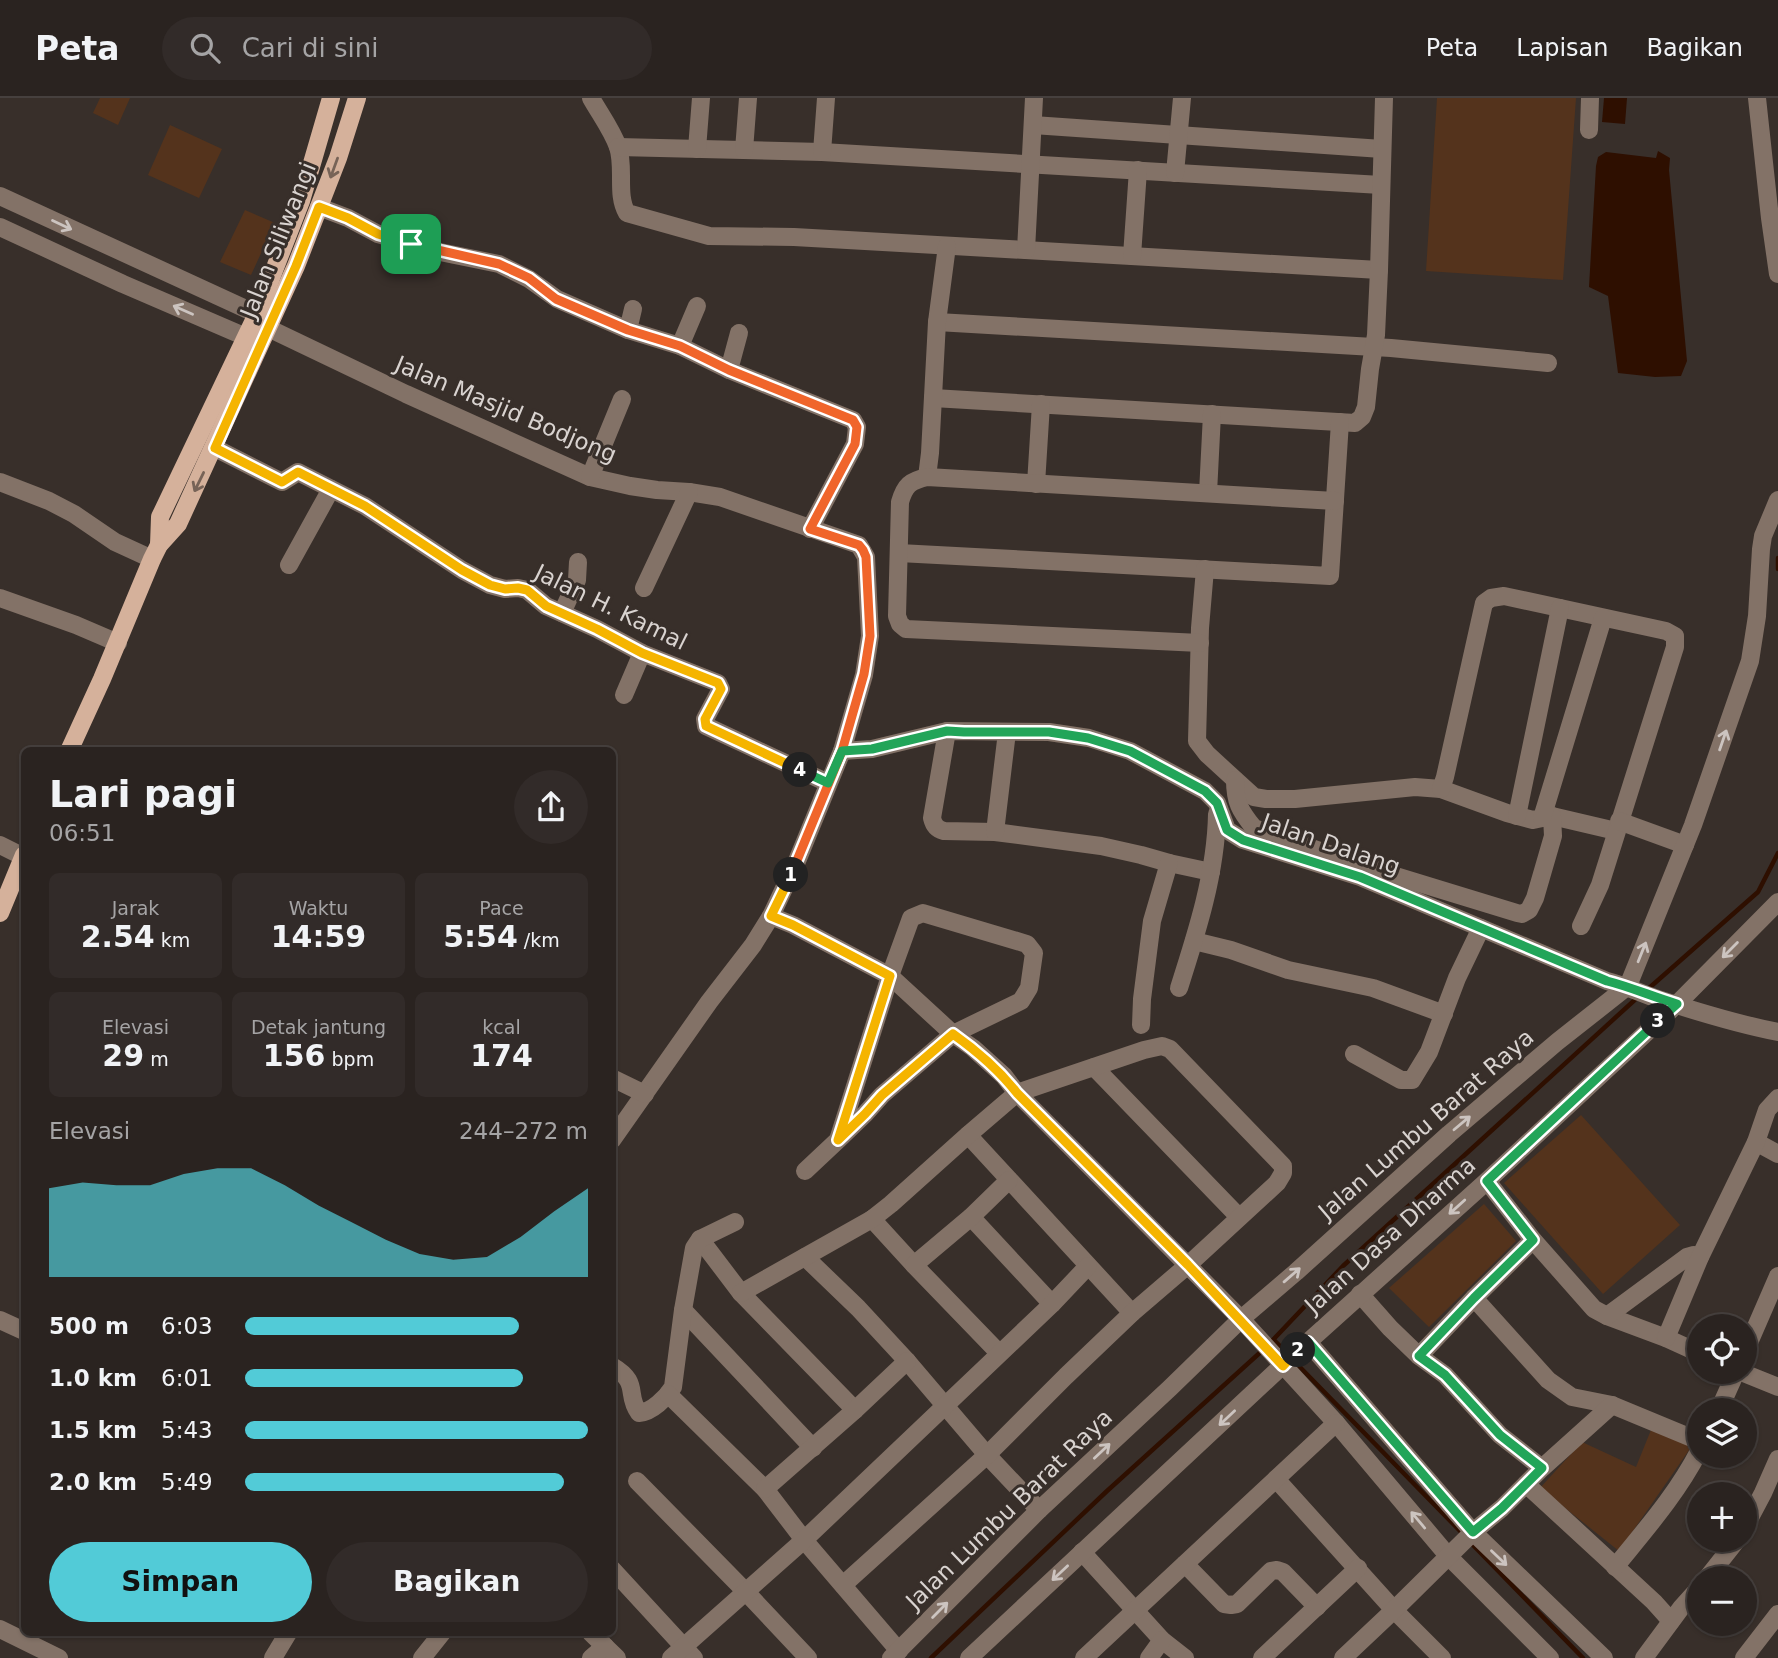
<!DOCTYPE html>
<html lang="id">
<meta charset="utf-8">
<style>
body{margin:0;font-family:"DejaVu Sans",sans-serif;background:#322b29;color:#f1f3f6;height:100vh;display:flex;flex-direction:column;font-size:26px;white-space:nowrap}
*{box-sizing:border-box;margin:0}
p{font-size:23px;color:#a5a4a5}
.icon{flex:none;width:38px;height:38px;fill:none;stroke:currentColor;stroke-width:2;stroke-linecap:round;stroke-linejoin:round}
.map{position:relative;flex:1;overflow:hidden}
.panel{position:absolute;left:21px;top:649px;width:595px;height:889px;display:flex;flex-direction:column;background:#2a2320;border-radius:10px;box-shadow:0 2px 5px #0004,0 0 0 2px #46403e}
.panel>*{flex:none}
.buttons{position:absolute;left:1687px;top:1216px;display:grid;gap:14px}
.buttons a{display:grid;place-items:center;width:70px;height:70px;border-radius:50%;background:#2a2320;box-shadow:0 2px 5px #0004,0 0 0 2px #46403e;font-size:35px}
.pin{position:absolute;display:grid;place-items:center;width:60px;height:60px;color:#fff;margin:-30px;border-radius:14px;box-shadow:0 4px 10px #0006}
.km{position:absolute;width:35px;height:35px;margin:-18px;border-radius:50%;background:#222;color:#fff;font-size:19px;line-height:35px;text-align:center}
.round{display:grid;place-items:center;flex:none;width:74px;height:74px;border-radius:37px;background:#322b29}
.summary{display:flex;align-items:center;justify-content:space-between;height:119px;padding:0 28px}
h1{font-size:38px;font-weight:700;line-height:52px}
.figures{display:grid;grid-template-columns:repeat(3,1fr);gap:10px;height:119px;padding:7px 28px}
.figures div{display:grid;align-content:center;border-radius:10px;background:#322b29;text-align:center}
.figures b{font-size:30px;font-weight:700}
.figures small{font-size:19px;font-weight:400}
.figures p{font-size:19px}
.chart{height:196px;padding:14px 28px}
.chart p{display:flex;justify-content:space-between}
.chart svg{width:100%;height:126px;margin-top:7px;fill:#52cbd7;opacity:.7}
.primary-button{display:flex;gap:14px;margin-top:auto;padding:14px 28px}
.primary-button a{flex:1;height:80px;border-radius:42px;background:#52cbd7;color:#111;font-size:28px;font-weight:700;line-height:80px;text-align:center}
.primary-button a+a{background:#322b29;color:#f1f3f6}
ul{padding:0 28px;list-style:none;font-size:23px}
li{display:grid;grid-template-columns:112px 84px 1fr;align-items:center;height:52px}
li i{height:18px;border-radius:9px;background:#52cbd7}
header{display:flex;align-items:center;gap:42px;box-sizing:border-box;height:98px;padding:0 35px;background:#2a2320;border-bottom:2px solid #46403e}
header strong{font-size:33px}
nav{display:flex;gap:38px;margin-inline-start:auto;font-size:24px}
.search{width:490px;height:63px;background:#322b29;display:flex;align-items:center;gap:18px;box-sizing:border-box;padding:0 24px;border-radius:38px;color:#a5a4a5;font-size:26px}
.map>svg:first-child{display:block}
.green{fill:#54331c}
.water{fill:#2e0f00}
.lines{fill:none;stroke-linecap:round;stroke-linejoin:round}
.stream{stroke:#2e0f00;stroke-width:4.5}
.minor{stroke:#837267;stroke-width:18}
.major{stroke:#d5b19b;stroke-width:18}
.oneway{stroke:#776357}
.oneway2{stroke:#ccc4c0}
.split-1-casing{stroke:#fff;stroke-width:14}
.split-2-casing{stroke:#fff;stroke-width:14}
.split-3-casing{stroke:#fff;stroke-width:14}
.split-4-casing{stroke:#fff;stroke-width:14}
.split-5-casing{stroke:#fff;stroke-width:14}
.split-1{stroke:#f0652b;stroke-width:9}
.split-2{stroke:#f5b400;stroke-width:9}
.split-3{stroke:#22a559;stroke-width:9}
.split-4{stroke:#22a559;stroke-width:9}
.split-5{stroke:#f5b400;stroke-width:9}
.labels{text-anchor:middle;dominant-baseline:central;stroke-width:6;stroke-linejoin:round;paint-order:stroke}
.street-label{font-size:23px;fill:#d9d3d0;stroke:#382f2a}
</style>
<header>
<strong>Peta</strong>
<div class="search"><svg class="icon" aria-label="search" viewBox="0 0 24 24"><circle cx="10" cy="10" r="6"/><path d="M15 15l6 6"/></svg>Cari di sini</div>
<nav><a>Peta</a><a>Lapisan</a><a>Bagikan</a></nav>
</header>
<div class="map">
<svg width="1778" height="1560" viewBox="0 0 1778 1560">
<rect width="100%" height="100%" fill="#382f2a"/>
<g class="green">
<path d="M100,0H130L118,27L93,15Z"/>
<path d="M1437,0H1576L1563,182L1426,173Z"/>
<path d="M170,27L222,51L199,100L148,77Z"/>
<path d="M245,112L275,125L251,177L220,164Z"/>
<path d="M1581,1017L1680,1127L1603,1196L1504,1085Z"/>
<path d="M1484,1106L1516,1143L1429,1229L1389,1190Z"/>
<path d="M1653,1327L1694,1345L1619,1453L1540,1390L1582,1344L1636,1369Z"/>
</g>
<g class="water">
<path d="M1604,0H1627L1625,26L1602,24Z"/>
<path d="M1658,53L1670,60L1669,72L1687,263L1681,278L1655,279L1618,275L1608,198L1589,189L1596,68L1598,59L1606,54L1656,60Z"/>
</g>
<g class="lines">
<g class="stream">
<path d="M1778,460V471"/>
<path d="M1648,891L1758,794L1778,755"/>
<path d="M1274,1242L1287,1255"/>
<path d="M1270,1245L1343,1168L1638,899"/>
<path d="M1293,1262L1463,1436"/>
<path d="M1469,1443L1583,1560"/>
<path d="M931,1560L1107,1393L1264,1251"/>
</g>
<g class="minor">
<path d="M591,0C600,16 612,32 618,49C625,70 616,97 627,115L709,138L794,139L1379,172"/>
<path d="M1757,0L1770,120L1778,176"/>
<path d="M1033,27L1382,51"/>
<path d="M1589,32L1590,0"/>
<path d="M618,49L822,54L1381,87"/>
<path d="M697,51L701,0"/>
<path d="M744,52L748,0"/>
<path d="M822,54L826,0"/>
<path d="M1175,75L1182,0"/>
<path d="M0,98L257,216L268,230L406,296L590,379L630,388L657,392L689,394L720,399L859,447L866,459L870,538L864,577L842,653L797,763L771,818L753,847L709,904L612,1042"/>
<path d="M319,109L348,120L378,136L440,154L499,166L529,181L557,201L628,232L680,248L729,272L853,322L857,329L855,346L810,431"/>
<path d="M0,129L123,186L246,239L259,234"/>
<path d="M1026,152L1034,0"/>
<path d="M1132,158L1138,72"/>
<path d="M937,224L1391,250L1548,265"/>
<path d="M628,232L633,211"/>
<path d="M680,248L697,208"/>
<path d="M729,272L739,235"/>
<path d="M933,300L1355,325L1362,319L1366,309L1370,271L1376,237L1379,172L1384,0"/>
<path d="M215,350L282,384L298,374L365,408L462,472L490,487L505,491L518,490L527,492L546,508L597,531L642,555L718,585L721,591L705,621L706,628L828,685"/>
<path d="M590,379L622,301"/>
<path d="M927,379L930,355L937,224L947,148"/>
<path d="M0,384L49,403L74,416L115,444L152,461"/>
<path d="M1036,386L1041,306"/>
<path d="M1208,395L1212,316"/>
<path d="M899,455L1330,478L1340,324"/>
<path d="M289,467L331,391"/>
<path d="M1205,471L1200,530L1197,643L1207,656L1254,699L1266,701H1295L1415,689L1441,691L1507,715L1533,722L1552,718L1616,733"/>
<path d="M644,490L689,394"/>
<path d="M0,500L76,527L118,545"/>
<path d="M562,515L577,482L578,464"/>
<path d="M1200,545L906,531L900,526L897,518L900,404C905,387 910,383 927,379L1335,403"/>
<path d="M624,597L642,555"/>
<path d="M947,633L932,720C934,728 937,731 944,733L995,734L1101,748L1141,757L1169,765L1211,774"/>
<path d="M842,653L872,651L947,633L1049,634L1089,640L1130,653L1205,693L1217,705L1227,732L1243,742L1360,779L1607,883C1626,888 1641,895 1658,901C1698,914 1737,926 1778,934"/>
<path d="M1235,682C1235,704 1240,713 1254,730L1360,767L1517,815L1522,816L1529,812L1535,800L1553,738L1552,718"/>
<path d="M1441,691L1445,679L1484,505L1491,500L1504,498L1666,533L1675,538V549L1600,787L1581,828"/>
<path d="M1517,718L1560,510"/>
<path d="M1542,720L1603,520"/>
<path d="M1619,723L1685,747"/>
<path d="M995,734L1007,634"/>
<path d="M0,747L24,759"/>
<path d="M771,818L793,827L890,878L953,936L973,950L1004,978L1017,995L1241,1221L1336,1325L1449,1459L1550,1560"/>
<path d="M1194,843L1231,852L1288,872L1373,890L1444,916"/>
<path d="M1179,890C1197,834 1216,775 1217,716"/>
<path d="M1141,927L1142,901L1152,823L1169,765"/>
<path d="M1354,956L1401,982H1412L1429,954L1457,880L1481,830"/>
<path d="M1094,969L1239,1119"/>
<path d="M612,980L645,996"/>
<path d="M968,1037L1132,1215"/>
<path d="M1756,1044L1778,1056"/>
<path d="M805,1073L838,1042L890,878L911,820L923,815L1027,846L1034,855L1029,890L1021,903L953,936L882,997L865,1016L838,1042"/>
<path d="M1487,1083L1533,1142L1594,1211L1607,1218L1666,1240L1699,1255"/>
<path d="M971,1119L1052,1206"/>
<path d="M872,1121L914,1167L999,1255"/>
<path d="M700,1141L741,1195L855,1312"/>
<path d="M805,1159L858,1210L907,1263L987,1357L1039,1412"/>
<path d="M914,1167L971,1119L1009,1082"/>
<path d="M741,1195L872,1121L891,1106L968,1037L1017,995L1144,952L1162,948L1170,951L1283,1068V1075L1277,1085L1188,1167L1132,1215L1066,1278L987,1357L843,1487"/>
<path d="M1360,1196L1390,1230L1419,1258L1445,1277L1500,1337L1542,1370"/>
<path d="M1474,1200L1548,1282L1572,1299L1612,1307L1699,1343"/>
<path d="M683,1212L813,1350"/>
<path d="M1607,1218L1687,1159L1694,1157L1700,1159"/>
<path d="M0,1222L24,1233"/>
<path d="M1666,1240L1700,1159L1756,1044L1767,1012L1778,1000"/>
<path d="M1308,1244L1473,1434L1604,1560"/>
<path d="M1745,1254L1778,1178"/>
<path d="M1419,1258L1474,1200L1533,1142"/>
<path d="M612,1268C641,1285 625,1296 639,1315C652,1314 666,1300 673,1289L683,1212L694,1150L700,1141L735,1124"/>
<path d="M1741,1274L1778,1289"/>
<path d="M668,1296L765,1391L804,1442L899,1553"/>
<path d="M1719,1312L1736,1274"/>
<path d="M1276,1381L1394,1512L1442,1560"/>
<path d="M637,1383L746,1494L808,1560"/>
<path d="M1526,1386L1654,1504L1671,1523"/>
<path d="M765,1391L855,1312L907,1263"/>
<path d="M1745,1429L1763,1395L1778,1361"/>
<path d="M1082,1454L1162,1542L1185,1560"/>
<path d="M1185,1466L1224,1506L1231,1507L1237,1506L1271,1473L1277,1472L1283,1474L1317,1509"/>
<path d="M1615,1469C1645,1432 1677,1396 1699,1353"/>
<path d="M612,1471L694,1560"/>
<path d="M1707,1480L1737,1442"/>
<path d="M0,1531L59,1560"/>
<path d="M591,1535L617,1560"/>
<path d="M273,1560L288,1535"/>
<path d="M422,1560L442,1535"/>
<path d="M591,1560L605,1548"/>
<path d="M671,1560L804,1442L1052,1206L1088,1168"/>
<path d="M891,1560L1039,1412L1170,1290L1241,1221L1296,1174L1449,1036L1557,944L1628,888L1693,727L1750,563L1757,518L1761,451L1763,438L1778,402"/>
<path d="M969,1560L1298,1253L1487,1083L1677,906L1778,804"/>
<path d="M1084,1560L1336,1325"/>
<path d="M1149,1560L1162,1542"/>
<path d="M1262,1560L1358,1470"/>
<path d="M1343,1560L1394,1512L1473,1434L1502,1410L1542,1370L1612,1307"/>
<path d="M1644,1560L1681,1510L1699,1490"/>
<path d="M1744,1560L1778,1516"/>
</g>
<g class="major">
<path d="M159,447L160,419L257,216L301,103L331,0"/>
<path d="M69,653L102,581L152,461L159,447L178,426L296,168L338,60L357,0"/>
<path d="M0,815L24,757"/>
</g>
</g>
<defs><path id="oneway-shaft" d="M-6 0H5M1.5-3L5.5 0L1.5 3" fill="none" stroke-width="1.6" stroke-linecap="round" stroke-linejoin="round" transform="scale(1.75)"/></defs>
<g class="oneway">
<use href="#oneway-shaft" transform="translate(334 70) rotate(110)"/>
<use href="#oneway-shaft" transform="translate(199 384) rotate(116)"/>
</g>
<g class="oneway2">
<use href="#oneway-shaft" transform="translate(62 127) rotate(25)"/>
<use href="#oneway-shaft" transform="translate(183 212) rotate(-156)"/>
<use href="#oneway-shaft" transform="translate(1723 642) rotate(-71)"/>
<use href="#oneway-shaft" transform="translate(1730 852) rotate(135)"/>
<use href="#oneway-shaft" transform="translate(1642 854) rotate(-68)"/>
<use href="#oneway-shaft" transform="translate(1462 1025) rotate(-40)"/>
<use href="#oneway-shaft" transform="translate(1457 1109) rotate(138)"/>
<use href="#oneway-shaft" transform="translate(1292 1177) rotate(-41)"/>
<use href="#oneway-shaft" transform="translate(1227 1320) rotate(137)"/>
<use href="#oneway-shaft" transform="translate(1102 1353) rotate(-43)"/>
<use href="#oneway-shaft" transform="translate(1418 1422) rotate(-130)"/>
<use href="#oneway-shaft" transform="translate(1499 1460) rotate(44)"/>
<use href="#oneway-shaft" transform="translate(1060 1475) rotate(137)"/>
<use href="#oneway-shaft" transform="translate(940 1512) rotate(-45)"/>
</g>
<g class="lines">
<defs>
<path id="split-1" d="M411,146L499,166L529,180L556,201L628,232L680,248L729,272L853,322L857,329L855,346L810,431L859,447L863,452L866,459L870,538L864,576L842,653L791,777"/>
<path id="split-2" d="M791,777L771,818L793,827L890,878L838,1042L865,1016L882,997L953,936C977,953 999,972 1017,995L1188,1167L1283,1268L1298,1252"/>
<path id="split-3" d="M1298,1252L1308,1244L1473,1434L1502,1410L1542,1370L1500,1337L1445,1277L1419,1258L1474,1200L1533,1142L1487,1083L1658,923"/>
<path id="split-4" d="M800,672L828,685L842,653L872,651L947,633L964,634H1049L1088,640L1130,653L1205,693L1217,705L1227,732L1243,742L1360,779L1607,883C1631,889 1653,899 1677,906L1658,923"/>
<path id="split-5" d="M411,146L378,136L348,120L319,109L296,168L215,350L282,384L298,374L365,408L462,472L490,487L505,491L518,490L527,492L546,508L597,531L642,555L718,585L721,591L705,621L706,628L800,672"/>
</defs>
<use href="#split-1" class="split-1-casing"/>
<use href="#split-2" class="split-2-casing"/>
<use href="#split-3" class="split-3-casing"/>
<use href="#split-4" class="split-4-casing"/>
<use href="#split-5" class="split-5-casing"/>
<use href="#split-1" class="split-1"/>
<use href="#split-2" class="split-2"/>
<use href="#split-3" class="split-3"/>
<use href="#split-4" class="split-4"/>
<use href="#split-5" class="split-5"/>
</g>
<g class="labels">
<g class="street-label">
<text transform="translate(278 142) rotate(-68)">Jalan Siliwangi</text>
<text transform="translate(506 311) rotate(23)">Jalan Masjid Bodjong</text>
<text transform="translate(611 509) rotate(26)">Jalan H. Kamal</text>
<text transform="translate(1331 746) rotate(19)">Jalan Dalang</text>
<text transform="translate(1426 1026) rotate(-41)">Jalan Lumbu Barat Raya</text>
<text transform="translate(1390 1137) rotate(-42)">Jalan Dasa Dharma</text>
<text transform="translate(1009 1411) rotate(-44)">Jalan Lumbu Barat Raya</text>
</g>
</g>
</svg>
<div class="buttons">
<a><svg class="icon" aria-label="locate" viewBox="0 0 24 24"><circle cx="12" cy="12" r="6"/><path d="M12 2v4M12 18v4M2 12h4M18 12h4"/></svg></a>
<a><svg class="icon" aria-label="layers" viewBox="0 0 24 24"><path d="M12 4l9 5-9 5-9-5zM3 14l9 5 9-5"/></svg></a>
<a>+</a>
<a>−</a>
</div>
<div class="pin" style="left:411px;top:146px;background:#1e9e55"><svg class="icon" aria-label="arrive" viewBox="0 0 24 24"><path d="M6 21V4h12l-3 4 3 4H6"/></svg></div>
<b class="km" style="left:791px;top:777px">1</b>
<b class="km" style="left:1298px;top:1252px">2</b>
<b class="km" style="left:1658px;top:923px">3</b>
<b class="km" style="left:800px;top:672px">4</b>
<section class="panel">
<div class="summary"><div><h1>Lari pagi</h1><p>06:51</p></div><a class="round"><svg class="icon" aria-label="share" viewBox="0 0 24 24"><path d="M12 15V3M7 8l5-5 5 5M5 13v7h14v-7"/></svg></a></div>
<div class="figures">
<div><p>Jarak</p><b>2.54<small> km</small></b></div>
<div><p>Waktu</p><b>14:59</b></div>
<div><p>Pace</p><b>5:54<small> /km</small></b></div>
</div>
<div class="figures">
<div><p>Elevasi</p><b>29<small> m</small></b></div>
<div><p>Detak jantung</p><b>156<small> bpm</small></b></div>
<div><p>kcal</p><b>174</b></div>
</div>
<div class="chart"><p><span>Elevasi</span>244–272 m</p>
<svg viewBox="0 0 160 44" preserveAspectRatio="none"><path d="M0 44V13L10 11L20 12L30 12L40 8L50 6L60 6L70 12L80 19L90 25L100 31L110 36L120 38L130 37L140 30L150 21L160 13V44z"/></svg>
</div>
<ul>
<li><b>500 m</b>6:03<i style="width:80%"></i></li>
<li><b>1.0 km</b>6:01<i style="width:81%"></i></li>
<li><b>1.5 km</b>5:43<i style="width:100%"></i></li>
<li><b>2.0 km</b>5:49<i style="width:93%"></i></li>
</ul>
<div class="primary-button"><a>Simpan</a><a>Bagikan</a></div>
</section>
</div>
